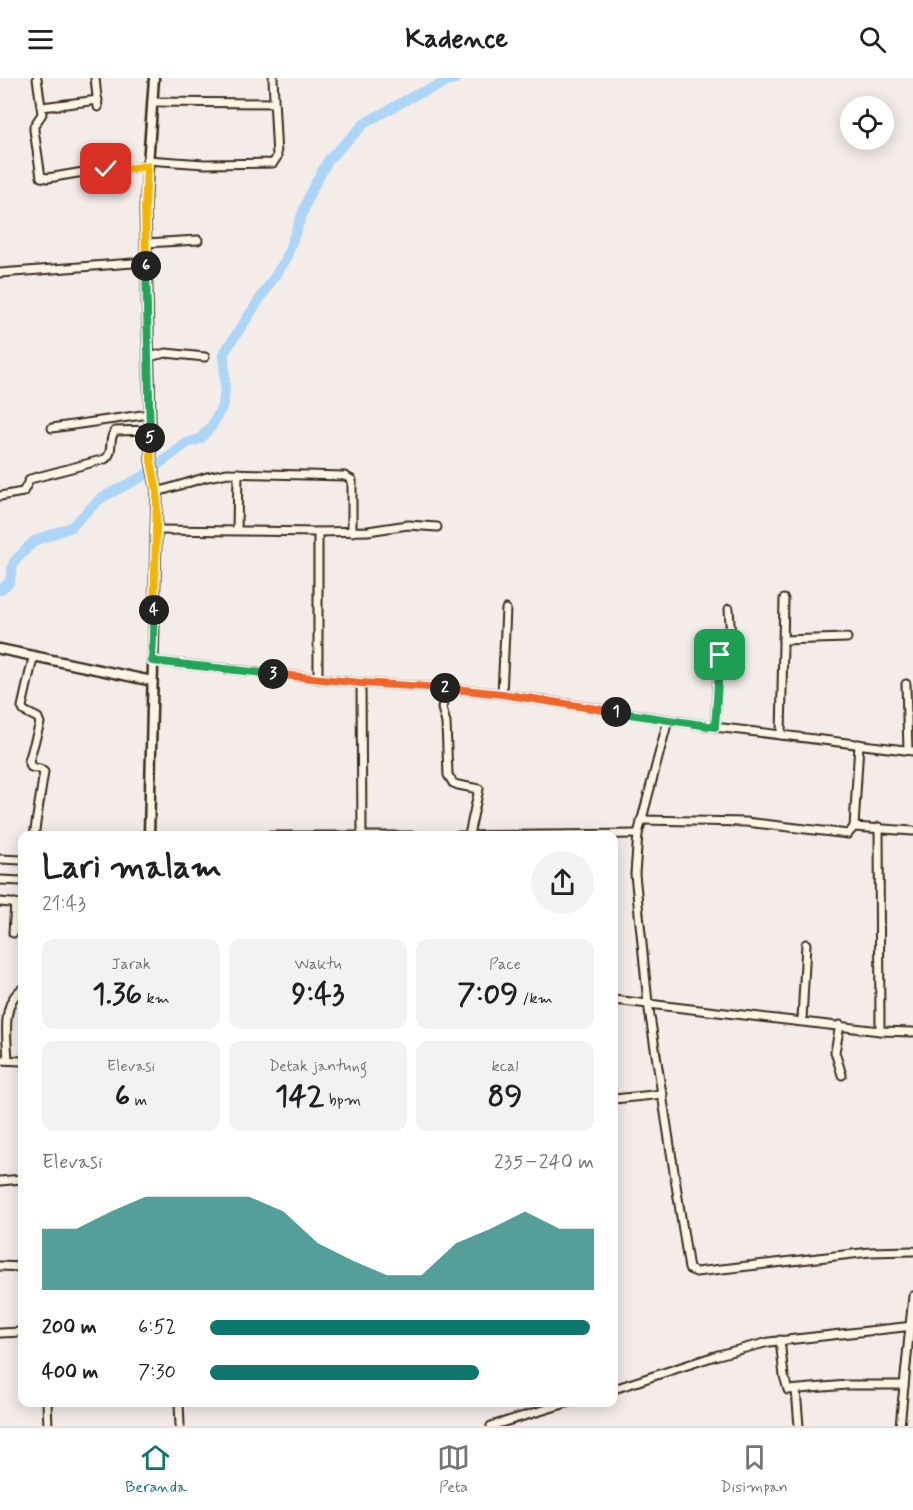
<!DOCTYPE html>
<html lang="id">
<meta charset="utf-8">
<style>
body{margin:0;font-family:Mynerve,sans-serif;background:#f2f2f2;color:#202124;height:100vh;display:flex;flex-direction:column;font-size:22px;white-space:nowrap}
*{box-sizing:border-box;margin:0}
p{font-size:20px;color:#757577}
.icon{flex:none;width:33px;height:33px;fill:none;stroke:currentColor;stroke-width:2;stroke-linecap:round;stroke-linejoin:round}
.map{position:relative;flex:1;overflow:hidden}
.side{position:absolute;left:18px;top:753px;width:600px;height:576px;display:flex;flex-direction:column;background:#fff;border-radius:12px;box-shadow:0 3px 15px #0003}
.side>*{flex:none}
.buttons{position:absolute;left:840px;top:18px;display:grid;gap:12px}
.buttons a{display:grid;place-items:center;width:54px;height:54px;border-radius:50%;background:#fff;box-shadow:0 3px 15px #0003;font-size:30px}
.pin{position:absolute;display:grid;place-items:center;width:51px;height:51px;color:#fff;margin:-26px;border-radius:12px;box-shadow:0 3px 9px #0006}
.km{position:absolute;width:30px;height:30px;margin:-15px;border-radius:50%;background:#222;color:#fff;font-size:16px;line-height:30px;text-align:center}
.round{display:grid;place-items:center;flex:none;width:63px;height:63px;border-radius:32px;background:#f2f2f2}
.summary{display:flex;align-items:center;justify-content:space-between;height:102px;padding:0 24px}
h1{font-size:33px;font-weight:700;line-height:45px}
.figures{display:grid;grid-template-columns:repeat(3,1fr);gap:9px;height:102px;padding:6px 24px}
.figures div{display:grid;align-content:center;border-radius:12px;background:#f2f2f2;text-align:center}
.figures b{font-size:30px;font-weight:700}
.figures small{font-size:16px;font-weight:400}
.figures p{font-size:16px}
.chart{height:168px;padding:12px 24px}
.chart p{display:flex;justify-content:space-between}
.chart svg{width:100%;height:108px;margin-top:6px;fill:#0f766e;opacity:.7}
ul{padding:0 24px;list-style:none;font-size:20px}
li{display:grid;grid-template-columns:96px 72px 1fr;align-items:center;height:45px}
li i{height:15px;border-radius:8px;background:#0f766e}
header{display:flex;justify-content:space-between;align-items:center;height:78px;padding:0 24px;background:#fff;font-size:27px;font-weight:700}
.dock{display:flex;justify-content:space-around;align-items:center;height:84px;border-top:2px solid #e0e0e0;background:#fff;font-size:16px;color:#757577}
.dock a{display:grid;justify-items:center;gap:3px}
.dock .current{color:#0f766e}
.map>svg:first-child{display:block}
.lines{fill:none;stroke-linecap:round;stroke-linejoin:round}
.river{stroke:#acd5f7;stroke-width:10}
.minor-casing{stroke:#3b2a1e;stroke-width:11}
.tertiary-casing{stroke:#3b2a1e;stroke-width:13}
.minor{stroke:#fcf5e5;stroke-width:7}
.tertiary{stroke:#fcf5e5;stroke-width:8}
.split-1-casing{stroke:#fff;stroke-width:12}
.split-2-casing{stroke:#fff;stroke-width:12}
.split-3-casing{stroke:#fff;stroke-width:12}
.split-4-casing{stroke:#fff;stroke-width:12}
.split-5-casing{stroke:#fff;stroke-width:12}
.split-6-casing{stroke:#fff;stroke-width:12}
.split-7-casing{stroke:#fff;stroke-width:12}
.split-1{stroke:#22a559;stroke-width:8}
.split-2{stroke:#f0652b;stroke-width:8}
.split-3{stroke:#f0652b;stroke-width:8}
.split-4{stroke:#22a559;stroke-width:8}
.split-5{stroke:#f5b400;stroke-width:8}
.split-6{stroke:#22a559;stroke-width:8}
.split-7{stroke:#f5b400;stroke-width:8}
</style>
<header><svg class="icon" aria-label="menu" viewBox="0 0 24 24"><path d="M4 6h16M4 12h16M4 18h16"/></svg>Kadence<svg class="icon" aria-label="search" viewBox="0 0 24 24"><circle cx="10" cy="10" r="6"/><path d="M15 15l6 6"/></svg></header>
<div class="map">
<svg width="913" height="1348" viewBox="0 0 913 1348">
<rect width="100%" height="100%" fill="#f3ece9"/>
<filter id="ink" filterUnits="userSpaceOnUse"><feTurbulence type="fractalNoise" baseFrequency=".0167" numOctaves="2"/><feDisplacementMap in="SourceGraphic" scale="12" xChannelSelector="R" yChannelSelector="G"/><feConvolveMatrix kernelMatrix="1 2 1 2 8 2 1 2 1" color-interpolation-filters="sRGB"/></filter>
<g filter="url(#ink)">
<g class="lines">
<path class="river" d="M0,512L9,505L14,484L34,463L71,449L101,420L142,399L187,365L200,361L211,349L223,327L225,310L224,275L285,183L310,115L329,81L365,45L415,17L457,0"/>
<defs>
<g id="minor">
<path d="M37,0L42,36L34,48V52L41,99L48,100L101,91L120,92L147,88"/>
<path d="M95,0L98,29"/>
<path d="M152,24L273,25"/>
<path d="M42,29L98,22"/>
<path d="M147,82L204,86L273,85L277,79L273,0"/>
<path d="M146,165L198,162"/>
<path d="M0,195L146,184"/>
<path d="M148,279L166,275L205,279"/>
<path d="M52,350L149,336"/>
<path d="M157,414L207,399L228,395L345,398L352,402V454"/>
<path d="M0,418L23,414L30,401L105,381C115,374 107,362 115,353L150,352"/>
<path d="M157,452L318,454L368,453L408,447L437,449"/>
<path d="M237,452L238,395"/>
<path d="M318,454V601"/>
<path d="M783,562L847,560"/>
<path d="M33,580L22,629L24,633L38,640L40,645L29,683L31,689L40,691L44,694L34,758"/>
<path d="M152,583L361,605L446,610L502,616L715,649L913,673"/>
<path d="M361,605L362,758"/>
<path d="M906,606L908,672"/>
<path d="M446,610L442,630L446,645L448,697L453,705L458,707L479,711L469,757"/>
<path d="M502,616L506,531"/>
<path d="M668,642L638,756L635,796L648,925L689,1191L696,1194L870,1174L913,1173"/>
<path d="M715,649L719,582L731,559L729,531"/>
<path d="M781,657L784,521"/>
<path d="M641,742L746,744L848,756L854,749L859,666"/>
<path d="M854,749L913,753"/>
<path d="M879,749L880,953"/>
<path d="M267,758H416"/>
<path d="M454,758L638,756"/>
<path d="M0,781L22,782"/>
<path d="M0,802L22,803"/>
<path d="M0,824L22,826"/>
<path d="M13,855L15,825"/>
<path d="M614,922L880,953L913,954"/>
<path d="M802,942L806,866"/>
<path d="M840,947L835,974L842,997"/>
<path d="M0,982L22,983"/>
<path d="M8,982C7,960 1,925 22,911"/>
<path d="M614,1021L663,1016"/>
<path d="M0,1103L22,1101"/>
<path d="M0,1188L22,1189"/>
<path d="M0,1255L22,1254"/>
<path d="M780,1262L784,1298L788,1312L847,1307H904"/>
<path d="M614,1311L718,1277L769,1264L913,1248"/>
<path d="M796,1312L799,1348"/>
<path d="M47,1324L48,1348"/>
<path d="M179,1324L180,1348"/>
<path d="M491,1348L570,1324"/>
<path d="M900,1348L913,1218"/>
</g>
<g id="tertiary">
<path d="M0,571L152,603"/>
<path d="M149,758L157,414L151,383L145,130L154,0"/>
</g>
</defs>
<use href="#minor" class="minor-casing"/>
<use href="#tertiary" class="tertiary-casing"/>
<use href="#minor" class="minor"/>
<use href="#tertiary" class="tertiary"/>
</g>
</g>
<g class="lines" filter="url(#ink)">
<defs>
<path id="split-1" d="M616,634L715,649L720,577"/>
<path id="split-2" d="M445,610L502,616L616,634"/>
<path id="split-3" d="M273,596L361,605L445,610"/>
<path id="split-4" d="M154,532L152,583L273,596"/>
<path id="split-5" d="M150,360L151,383L157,414L154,532"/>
<path id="split-6" d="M146,188L150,360"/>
<path id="split-7" d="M106,91L120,92L147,88L145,130L146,188"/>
</defs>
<use href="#split-1" class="split-1-casing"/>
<use href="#split-2" class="split-2-casing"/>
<use href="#split-3" class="split-3-casing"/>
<use href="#split-4" class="split-4-casing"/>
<use href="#split-5" class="split-5-casing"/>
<use href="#split-6" class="split-6-casing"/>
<use href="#split-7" class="split-7-casing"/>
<use href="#split-1" class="split-1"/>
<use href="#split-2" class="split-2"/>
<use href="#split-3" class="split-3"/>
<use href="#split-4" class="split-4"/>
<use href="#split-5" class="split-5"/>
<use href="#split-6" class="split-6"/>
<use href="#split-7" class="split-7"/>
</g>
</svg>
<div class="buttons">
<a><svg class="icon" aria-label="locate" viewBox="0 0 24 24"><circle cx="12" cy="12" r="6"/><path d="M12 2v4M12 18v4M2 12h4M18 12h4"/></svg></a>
</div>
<div class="pin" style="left:720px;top:577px;background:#1e9e55"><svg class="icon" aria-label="arrive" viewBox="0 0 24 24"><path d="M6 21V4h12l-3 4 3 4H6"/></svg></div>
<div class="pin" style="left:106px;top:91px;background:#d93025"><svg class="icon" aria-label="check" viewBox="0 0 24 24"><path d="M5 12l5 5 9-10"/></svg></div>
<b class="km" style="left:616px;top:634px">1</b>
<b class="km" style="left:445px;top:610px">2</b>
<b class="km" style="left:273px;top:596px">3</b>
<b class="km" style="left:154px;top:532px">4</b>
<b class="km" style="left:150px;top:360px">5</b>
<b class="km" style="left:146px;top:188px">6</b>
<section class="side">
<div class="summary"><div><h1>Lari malam</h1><p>21:43</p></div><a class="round"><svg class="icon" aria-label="share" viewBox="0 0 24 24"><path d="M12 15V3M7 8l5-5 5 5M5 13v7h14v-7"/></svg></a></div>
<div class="figures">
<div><p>Jarak</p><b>1.36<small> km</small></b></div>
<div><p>Waktu</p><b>9:43</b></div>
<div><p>Pace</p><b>7:09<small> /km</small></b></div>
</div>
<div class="figures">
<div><p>Elevasi</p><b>6<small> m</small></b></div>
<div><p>Detak jantung</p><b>142<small> bpm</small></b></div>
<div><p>kcal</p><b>89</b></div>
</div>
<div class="chart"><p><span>Elevasi</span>235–240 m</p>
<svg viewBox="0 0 160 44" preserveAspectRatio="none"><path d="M0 44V19L10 19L20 12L30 6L40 6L50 6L60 6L70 12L80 25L90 32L100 38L110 38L120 25L130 19L140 12L150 19L160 19V44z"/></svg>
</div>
<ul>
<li><b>200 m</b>6:52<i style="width:99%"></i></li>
<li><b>400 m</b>7:30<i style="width:70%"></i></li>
</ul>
</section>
</div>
<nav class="dock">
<a class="current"><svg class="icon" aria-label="home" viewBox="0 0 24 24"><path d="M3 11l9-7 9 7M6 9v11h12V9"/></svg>Beranda</a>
<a><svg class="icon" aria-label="map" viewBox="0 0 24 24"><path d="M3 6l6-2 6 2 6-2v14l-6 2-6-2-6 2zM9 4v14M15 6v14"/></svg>Peta</a>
<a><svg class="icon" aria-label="saved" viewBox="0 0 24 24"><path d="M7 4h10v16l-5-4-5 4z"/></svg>Disimpan</a>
</nav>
